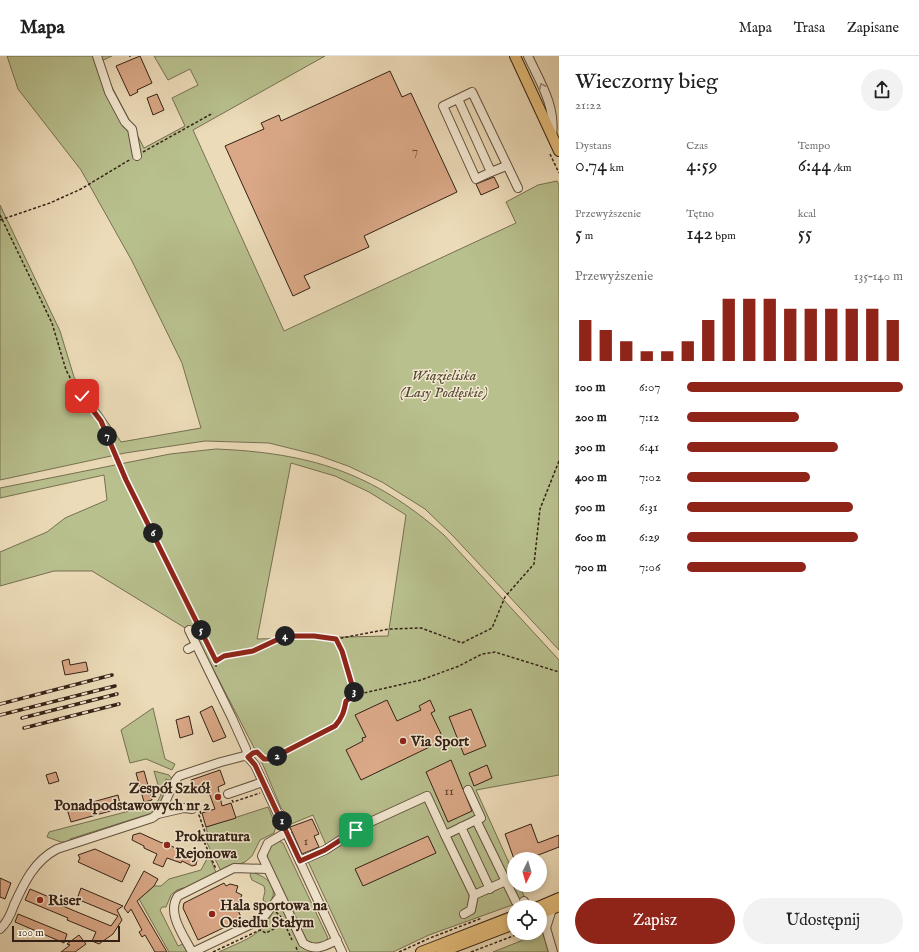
<!DOCTYPE html>
<html lang="pl">
<meta charset="utf-8">
<style>
body{margin:0;font-family:"IM FELL English",serif;background:#f2f2f2;color:#222;height:100vh;display:flex;flex-direction:column;font-size:15px;white-space:nowrap}
*{box-sizing:border-box;margin:0}
p{font-size:13px;color:#767676}
.icon{flex:none;width:22px;height:22px;fill:none;stroke:currentColor;stroke-width:2;stroke-linecap:round;stroke-linejoin:round}
.map{position:relative;flex:1;overflow:hidden}
.drawer{display:flex;flex-direction:column;background:#fff;width:360px}
.drawer>*{flex:none}
.needle{width:26px;rotate:185deg}
.tools{position:absolute;left:507px;top:796px;display:grid;gap:8px}
.tools a{display:grid;place-items:center;width:40px;height:40px;border-radius:50%;background:#fff;box-shadow:0 2px 6px #0003;font-size:20px}
.scale{position:absolute;left:12px;bottom:10px;width:108px;box-sizing:border-box;padding-left:4px;border:2px solid #352116;border-top:0;font-size:11px;line-height:14px;white-space:nowrap;color:#352116;-webkit-text-stroke:3px #f3e8d1;paint-order:stroke}
.pin{position:absolute;display:grid;place-items:center;width:34px;height:34px;color:#fff;margin:-17px;border-radius:8px;box-shadow:0 2px 6px #0006}
.km{position:absolute;width:20px;height:20px;margin:-10px;border-radius:50%;background:#222;color:#fff;font-size:11px;line-height:20px;text-align:center}
.round{display:grid;place-items:center;flex:none;width:42px;height:42px;border-radius:21px;background:#f2f2f2}
.overview{display:flex;align-items:center;justify-content:space-between;height:68px;padding:0 16px}
h1{font-size:22px;font-weight:600;line-height:30px}
.stats{display:grid;grid-template-columns:repeat(3,1fr);gap:6px;height:68px;padding:4px 16px}
.stats div{display:grid;align-content:center}
.stats b{font-size:20px;font-weight:600}
.stats small{font-size:11px;font-weight:400}
.stats p{font-size:11px}
.chart{height:112px;padding:8px 16px}
.chart p{display:flex;justify-content:space-between}
.chart svg{width:100%;height:72px;margin-top:4px;stroke:#8f2418;stroke-width:6}
.primary-button{display:flex;gap:8px;margin-top:auto;padding:8px 16px}
.primary-button a{flex:1;height:46px;border-radius:24px;background:#8f2418;color:#fff;font-size:16px;font-weight:600;line-height:46px;text-align:center}
.primary-button a+a{background:#f2f2f2;color:#222}
ul{padding:0 16px;list-style:none;font-size:13px}
li{display:grid;grid-template-columns:64px 48px 1fr;align-items:center;height:30px}
li i{height:10px;border-radius:5px;background:#8f2418}
header{display:flex;align-items:center;gap:24px;box-sizing:border-box;height:56px;padding:0 20px;background:#fff;border-bottom:1px solid #e0e0e0}
header strong{font-size:19px}
nav{display:flex;gap:22px;margin-inline-start:auto;font-size:14px}
main{display:flex;flex:1;min-height:0}
.map>svg:first-child{display:block}
.green{fill:#b8c08e;stroke:#767052;fill-rule:evenodd}
.building{fill:#daa887;stroke:#352116}
.lines{fill:none;stroke-linecap:round;stroke-linejoin:round}
.minor-casing{stroke:#63503e;stroke-width:10}
.major-casing{stroke:#352116;stroke-width:12}
.path{stroke:#352116;stroke-width:1.5;stroke-dasharray:3 2;stroke-linecap:butt}
.minor{stroke:#f3e8d1;stroke-width:8}
.major{stroke:#e6be7c;stroke-width:10}
.rail-casing{stroke:#352116;stroke-width:3.5}
.rail{stroke:#f3e8d1;stroke-width:2;stroke-dasharray:6;stroke-linecap:butt}
.oneway{stroke:#9e8e7d}
.route-casing{stroke:#fff;stroke-width:8}
.route{stroke:#8f2418;stroke-width:5}
.poi-dot{fill:#8f2418;stroke:#f3e8d1;stroke-width:1.5}
.labels{text-anchor:middle;dominant-baseline:central;stroke-width:3;stroke-linejoin:round;paint-order:stroke}
.number-label{font-size:13px;fill:#5e4332}
.park-label{font-size:15px;font-style:italic;fill:#564934;stroke:#f3e8d1}
.poi-label{font-size:15px;font-weight:bold;fill:#352116;stroke:#f3e8d1;text-anchor:start}
</style>
<header>
<strong>Mapa</strong>
<nav><a>Mapa</a><a>Trasa</a><a>Zapisane</a></nav>
</header>
<main>
<div class="map">
<svg width="559" height="896" viewBox="0 0 559 896">
<rect width="100%" height="100%" fill="#ecdbb8"/>
<filter id="stains"><feTurbulence type="fractalNoise" baseFrequency=".005" numOctaves="4"/><feColorMatrix values="0 0 0 0 .2 0 0 0 0 .09 0 0 0 0 .02 0 0 0 .5 -.17"/></filter>
<radialGradient id="worn" r=".72"><stop offset=".6" stop-color="#630" stop-opacity="0"/><stop offset="1" stop-color="#630" stop-opacity=".3"/></radialGradient>
<g class="green">
<path d="M7,0H112L101,5L112,31L144,92L185,70L172,42L198,29L190,13L168,24L154,0H325L193,74L284,275L516,167L506,146L538,129L557,125L559,129V594L454,481L425,453L382,426L348,410L317,399L269,387L205,385L125,397L0,424V149L60,275L74,321L85,340L100,355L121,386L201,372L182,307L132,205L81,114L18,33Z"/>
<path d="M216,393C310,397 372,416 444,479L559,604V719L476,734L514,818V829H519L526,844L429,879L393,896H350L305,799L326,789L313,759L291,768L286,757L281,752L263,709L195,578L92,515H54L0,530V496L47,476L65,462L107,444L104,419L0,442V432L170,398ZM291,407L335,420L369,436L406,459L388,580L257,583Z"/>
<path d="M153,652L165,703L175,708L172,714L146,703L130,707L121,674Z"/>
<path d="M154,715L169,719L172,723L171,725L166,723L161,735L165,737L159,752L151,759L149,758L70,783L68,786H61L47,781L49,776L156,748L161,739Z"/>
<path d="M268,751L276,770L274,777L260,784L252,800L245,806L221,815L206,785L208,779L206,771Z"/>
<path d="M279,785L283,787L328,882L324,887L314,889L306,885L268,805C266,794 270,789 279,785Z"/>
<path d="M209,799L217,819L189,832H183L177,834L171,839L166,851H162L160,854L178,890L183,888L187,896H169L139,843L154,830H161L169,823L201,814Z"/>
<path d="M252,816C269,822 280,831 269,849L263,844L265,835L264,830L252,824L250,819Z"/>
<path d="M278,850L283,853L303,891L311,896H219C244,884 264,880 274,852Z"/>
<path d="M543,875L550,896H493L541,877Z"/>
</g>
<g class="building">
<path d="M140,0L152,27L137,34L138,36L130,40L116,10Z"/>
<path d="M390,15L402,41L411,37L457,136L364,180L369,191L304,220L310,232L293,240L225,90L264,73L261,67L279,59L281,65Z"/>
<path d="M157,38L164,54L153,59L147,42Z"/>
<path d="M494,121L499,131L481,139L476,128Z"/>
<path d="M69,603L70,609L86,606L88,615L65,619L62,605Z"/>
<path d="M387,644L397,665L421,654L419,650L430,644L435,655L431,657L444,684L361,724L346,694L363,685L362,682L366,681L355,659Z"/>
<path d="M212,650L226,681L213,686L200,656Z"/>
<path d="M471,653L486,690L464,699L449,661Z"/>
<path d="M189,660L193,678L180,682L176,664Z"/>
<path d="M451,704L472,755L448,766L426,716Z"/>
<path d="M487,709L492,722L474,730L469,717Z"/>
<path d="M220,714L225,728L218,731L222,750L231,747L236,762L206,771L202,757L215,753L208,734L195,738L191,724Z"/>
<path d="M144,715L152,744L144,746L136,717Z"/>
<path d="M56,716L59,725L49,728L46,719Z"/>
<path d="M118,739L121,752L71,766L67,753Z"/>
<path d="M312,763L319,778L314,780L319,791L302,798L290,771Z"/>
<path d="M531,768L538,787L559,779V791L528,803H514L505,778Z"/>
<path d="M140,777L162,787L168,785L171,790L194,800L197,804L196,809L192,810L182,805L181,807L167,802L163,811L153,807L157,798L144,792V790L132,784L133,779Z"/>
<path d="M428,780L436,797L363,830L355,813Z"/>
<path d="M95,793L130,809L122,826L78,806L80,802L78,799Z"/>
<path d="M144,815L158,823L154,830L137,845L167,896H155L145,879L142,881L139,876L142,874L131,853L128,857L124,852Z"/>
<path d="M0,822L11,827L5,843L0,841Z"/>
<path d="M224,827L226,830L230,828L238,830L236,836L242,839L239,845L235,848L242,863L198,884L183,852L184,847Z"/>
<path d="M81,832L123,850L117,854L122,864L113,878L99,888L92,885L96,876L67,864L68,862L25,844L30,833L54,843L53,846L111,870L118,860L77,843Z"/>
<path d="M18,858L67,878L64,887L15,866Z"/>
<path d="M79,879L86,888L75,896H61L70,889L67,888Z"/>
</g>
<g class="lines">
<defs>
<g id="minor">
<path d="M97,0L109,36L125,66L132,73L137,100"/>
<path d="M528,0C540,26 556,50 552,80"/>
<path d="M458,43L491,116L476,123L443,50L472,36L518,132"/>
<path d="M491,116L506,110"/>
<path d="M189,574L232,662L246,693L248,701"/>
<path d="M188,593L196,589"/>
<path d="M468,734L481,762L476,764L516,846"/>
<path d="M228,738L263,726"/>
<path d="M158,758L184,752L192,753"/>
<path d="M476,764L445,779L474,839L506,825"/>
<path d="M461,771L490,833"/>
<path d="M287,776L268,787L262,800L303,887C316,896 324,890 337,884"/>
<path d="M300,805L325,794L366,768L427,740L445,779"/>
<path d="M524,845L526,851"/>
<path d="M464,858L471,854L474,839"/>
<path d="M540,869L546,872L552,853"/>
<path d="M546,872L553,896"/>
<path d="M0,873C7,867 11,858 14,849C24,827 34,805 57,793L152,762C168,753 167,732 179,720L221,706L244,700L248,701L255,709L342,896"/>
<path d="M192,896C184,880 166,857 178,840L234,812L267,813"/>
<path d="M193,896L262,863L280,840"/>
</g>
<g id="major">
<path d="M515,0L559,95"/>
<path d="M538,851L559,842"/>
<path d="M540,858L559,850"/>
<path d="M421,896L514,860"/>
<path d="M441,896L514,868"/>
</g>
</defs>
<use href="#minor" class="minor-casing"/>
<use href="#major" class="major-casing"/>
<g class="path">
<path d="M130,1V0"/>
<path d="M143,96L213,57"/>
<path d="M550,98L559,117"/>
<path d="M0,159L52,267L66,314L74,329L101,365L126,424L216,605V611"/>
<path d="M0,164L50,147L81,133L131,103"/>
<path d="M336,583L342,595L355,638"/>
<path d="M216,605L224,600L253,595L285,580H313L336,583L389,573L421,572L462,587L492,572L505,541L534,508L540,453L559,405"/>
<path d="M253,696H257L264,703L269,704"/>
<path d="M262,706L335,670L343,659L348,642L355,639L421,624L459,610L482,598L495,596L559,616"/>
<path d="M232,744L233,746L260,737"/>
<path d="M200,755L201,758L199,759L206,779L203,783L216,813"/>
<path d="M276,856L282,862L292,884"/>
<path d="M296,891L298,896"/>
<path d="M213,896L260,874L266,877L279,870L283,864"/>
<path d="M399,896L430,882L482,862"/>
<path d="M471,896L521,877"/>
</g>
<use href="#minor" class="minor"/>
<use href="#major" class="major"/>
<defs>
<g id="rail">
<path d="M0,648L112,619"/>
<path d="M0,659L115,630"/>
<path d="M22,662L117,638"/>
<path d="M24,672L119,648"/>
</g>
</defs>
<use href="#rail" class="rail-casing"/>
<use href="#rail" class="rail"/>
</g>
<defs><path id="oneway-chevron" d="M-2-3.5L2.5 0L-2 3.5" fill="none" stroke-width="1.6" stroke-linecap="round" stroke-linejoin="round"/></defs>
<use class="oneway" href="#oneway-chevron" transform="translate(542 30) rotate(-116)"/>
<g class="lines">
<defs>
<path id="route" d="M82,340L101,365L126,424L216,605L224,600L253,595L285,580H314L336,583L342,595L355,639L346,645C344,656 342,662 335,670L271,703H264L257,696L253,697L248,701L255,709L300,805L325,794L356,774"/>
</defs>
<use href="#route" class="route-casing"/>
<use href="#route" class="route"/>
</g>
<g class="poi-dot">
<circle cx="403" cy="685" r="4"/>
<circle cx="218" cy="741" r="4"/>
<circle cx="167" cy="789" r="4"/>
<circle cx="40" cy="844" r="4"/>
<circle cx="212" cy="858" r="4"/>
</g>
<g class="labels">
<g class="number-label">
<text x="415" y="95">7</text>
<text x="449" y="735">11</text>
<text x="306" y="785">1</text>
</g>
<g class="park-label">
<text x="444" y="319">Wiązieliska<tspan x="444" dy="17">(Lasy Podłęskie)</tspan></text>
</g>
<g class="poi-label">
<text x="411" y="685">Via Sport</text>
<text x="210" y="732" text-anchor="end">Zespół Szkół<tspan x="210" dy="17">Ponadpodstawowych nr 2</tspan></text>
<text x="175" y="780">Prokuratura<tspan x="175" dy="17">Rejonowa</tspan></text>
<text x="48" y="844">Riser</text>
<text x="220" y="849">Hala sportowa na<tspan x="220" dy="17">Osiedlu Stałym</tspan></text>
</g>
</g>
<rect width="100%" height="100%" filter="url(#stains)"/>
<rect width="100%" height="100%" fill="url(#worn)"/>
</svg>
<div class="tools">
<a><svg class="needle" viewBox="-14 -14 28 28"><path d="M0-13l5 13h-10z" fill="#e53935"/><path d="M0 13l5-13h-10z" fill="#767676"/></svg></a>
<a><svg class="icon" aria-label="locate" viewBox="0 0 24 24"><circle cx="12" cy="12" r="6"/><path d="M12 2v4M12 18v4M2 12h4M18 12h4"/></svg></a>
</div>
<div class="scale">100 m</div>
<div class="pin" style="left:356px;top:774px;background:#1e9e55"><svg class="icon" aria-label="arrive" viewBox="0 0 24 24"><path d="M6 21V4h12l-3 4 3 4H6"/></svg></div>
<div class="pin" style="left:82px;top:340px;background:#d93025"><svg class="icon" aria-label="check" viewBox="0 0 24 24"><path d="M5 12l5 5 9-10"/></svg></div>
<b class="km" style="left:282px;top:765px">1</b>
<b class="km" style="left:277px;top:700px">2</b>
<b class="km" style="left:354px;top:636px">3</b>
<b class="km" style="left:285px;top:580px">4</b>
<b class="km" style="left:201px;top:574px">5</b>
<b class="km" style="left:153px;top:477px">6</b>
<b class="km" style="left:107px;top:380px">7</b>
</div>
<section class="drawer">
<div class="overview"><div><h1>Wieczorny bieg</h1><p>21:22</p></div><a class="round"><svg class="icon" aria-label="share" viewBox="0 0 24 24"><path d="M12 15V3M7 8l5-5 5 5M5 13v7h14v-7"/></svg></a></div>
<div class="stats">
<div><p>Dystans</p><b>0.74<small> km</small></b></div>
<div><p>Czas</p><b>4:59</b></div>
<div><p>Tempo</p><b>6:44<small> /km</small></b></div>
</div>
<div class="stats">
<div><p>Przewyższenie</p><b>5<small> m</small></b></div>
<div><p>Tętno</p><b>142<small> bpm</small></b></div>
<div><p>kcal</p><b>55</b></div>
</div>
<div class="chart"><p><span>Przewyższenie</span>135–140 m</p>
<svg viewBox="0 0 160 44" preserveAspectRatio="none"><path d="M5 44V19M15 44V25M25 44V32M35 44V38M45 44V38M55 44V32M65 44V19M75 44V6M85 44V6M95 44V6M105 44V12M115 44V12M125 44V12M135 44V12M145 44V12M155 44V19"/></svg>
</div>
<ul>
<li><b>100 m</b>6:07<i style="width:100%"></i></li>
<li><b>200 m</b>7:12<i style="width:52%"></i></li>
<li><b>300 m</b>6:41<i style="width:70%"></i></li>
<li><b>400 m</b>7:02<i style="width:57%"></i></li>
<li><b>500 m</b>6:31<i style="width:77%"></i></li>
<li><b>600 m</b>6:29<i style="width:79%"></i></li>
<li><b>700 m</b>7:06<i style="width:55%"></i></li>
</ul>
<div class="primary-button"><a>Zapisz</a><a>Udostępnij</a></div>
</section>
</main>
